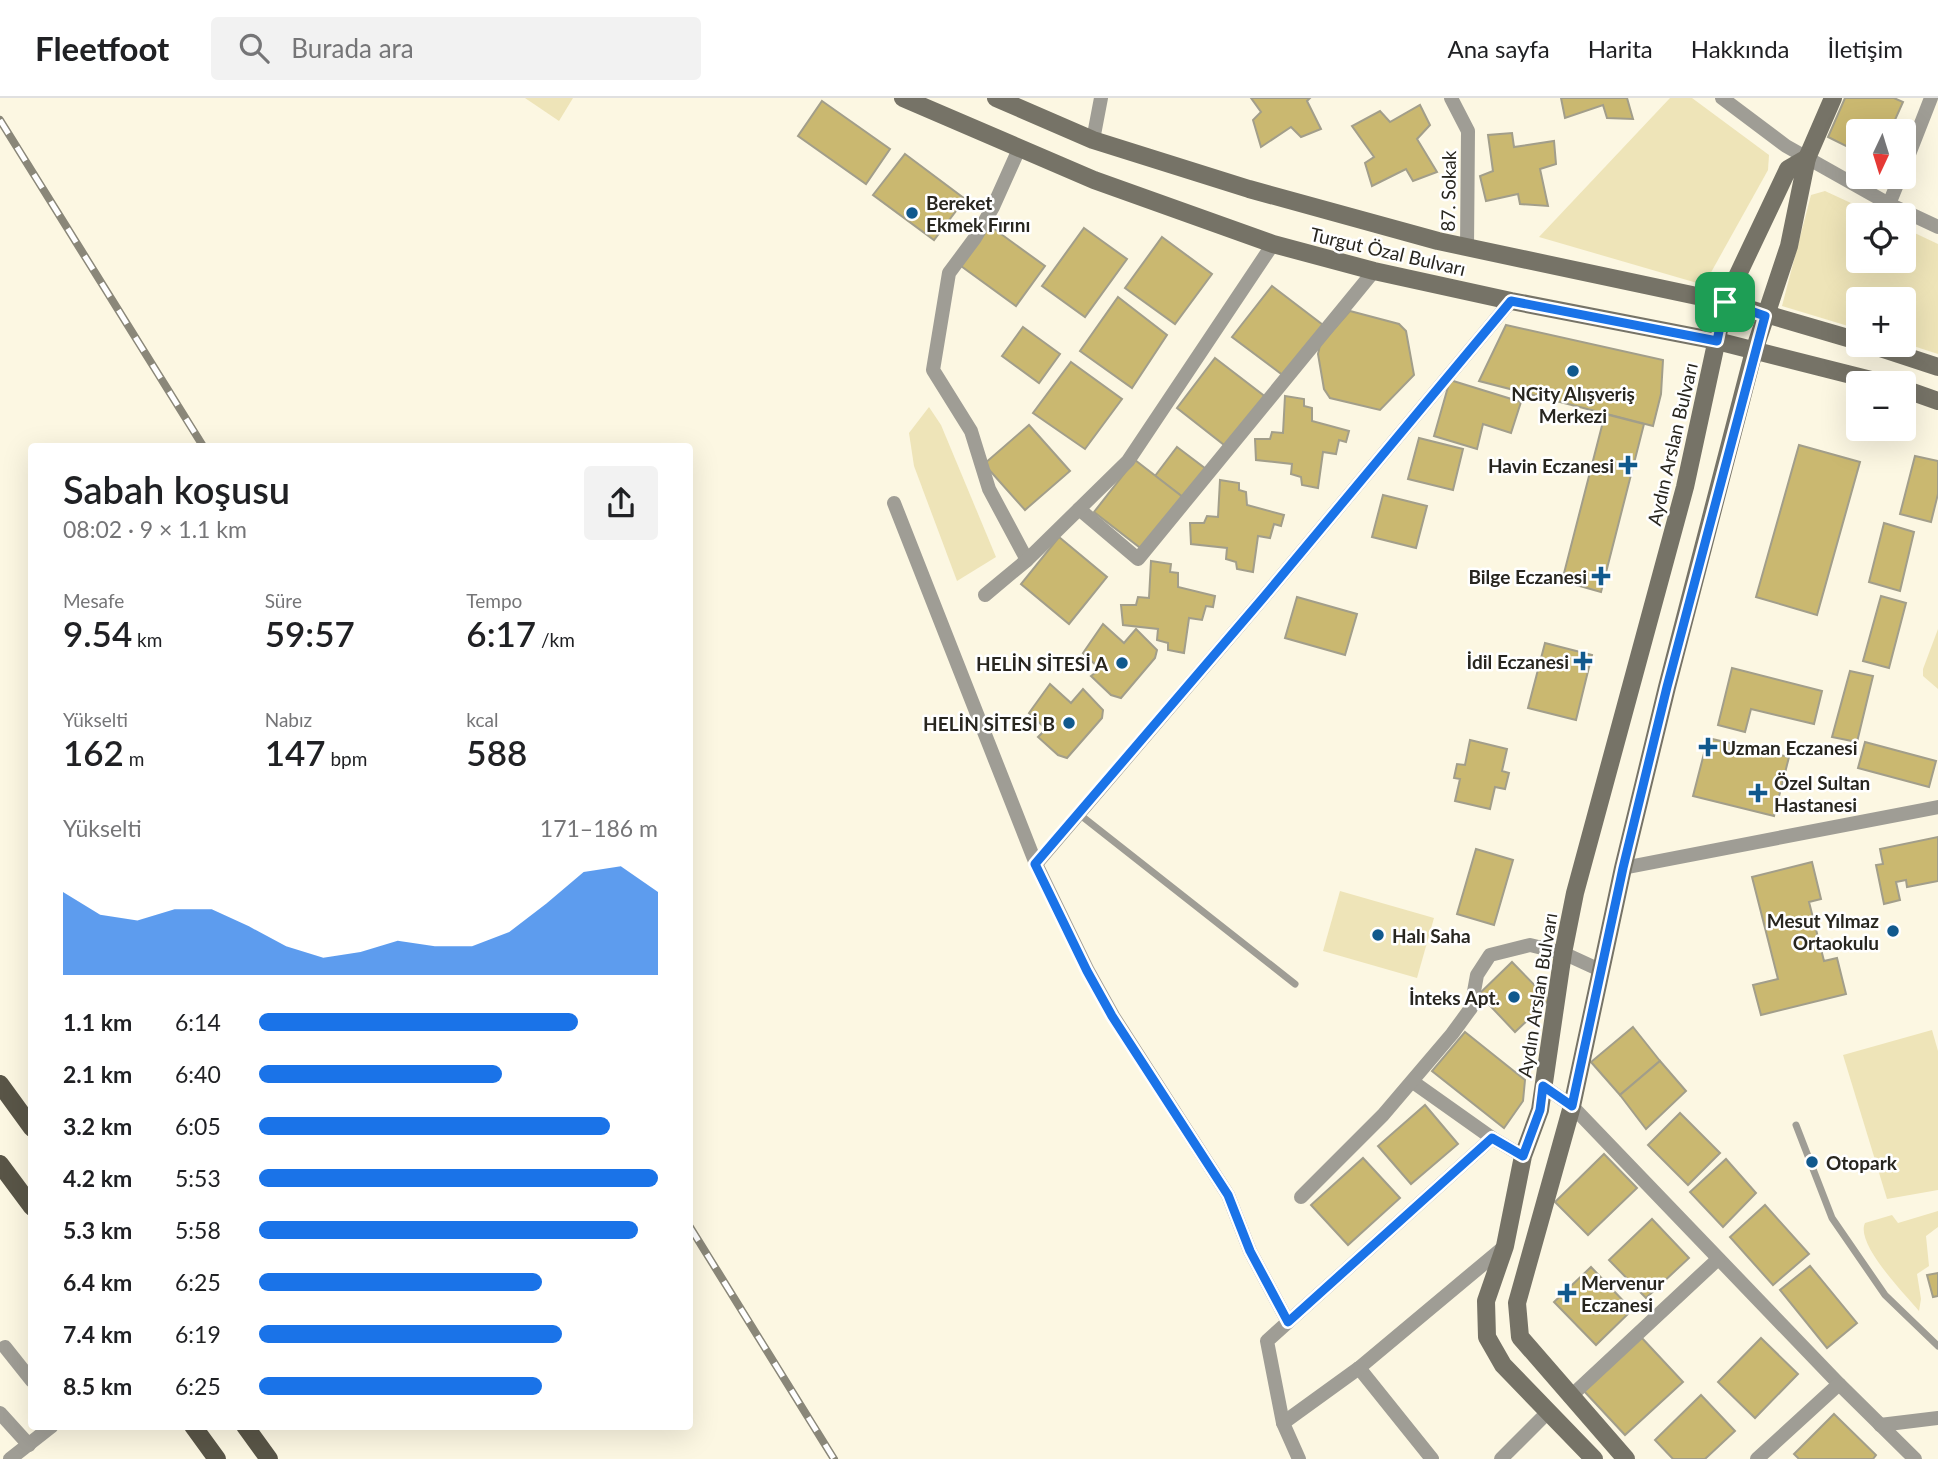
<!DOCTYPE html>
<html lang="tr">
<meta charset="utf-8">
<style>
body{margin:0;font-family:Lato,sans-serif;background:#f2f2f2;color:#202124;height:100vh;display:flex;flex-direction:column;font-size:26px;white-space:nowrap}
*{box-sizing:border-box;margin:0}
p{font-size:23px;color:#757577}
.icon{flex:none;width:38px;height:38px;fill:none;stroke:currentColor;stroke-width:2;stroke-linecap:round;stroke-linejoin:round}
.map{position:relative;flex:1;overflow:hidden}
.sheet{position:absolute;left:28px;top:345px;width:665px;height:987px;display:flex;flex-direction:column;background:#fff;border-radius:7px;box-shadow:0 7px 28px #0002}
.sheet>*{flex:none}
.needle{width:46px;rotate:184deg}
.fabs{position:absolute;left:1846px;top:21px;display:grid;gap:14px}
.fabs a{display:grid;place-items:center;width:70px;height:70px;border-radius:7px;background:#fff;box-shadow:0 7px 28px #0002;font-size:35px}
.pin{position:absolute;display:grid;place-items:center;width:60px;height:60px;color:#fff;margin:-30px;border-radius:14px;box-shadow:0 4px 10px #0006}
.round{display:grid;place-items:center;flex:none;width:74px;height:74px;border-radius:7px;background:#f2f2f2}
.summary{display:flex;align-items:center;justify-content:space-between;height:119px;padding:0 35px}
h1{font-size:38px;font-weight:600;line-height:52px}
.metrics{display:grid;grid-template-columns:repeat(3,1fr);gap:10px;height:119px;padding:7px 35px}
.metrics div{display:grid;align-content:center}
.metrics b{font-size:35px;font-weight:600}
.metrics small{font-size:19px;font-weight:400}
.metrics p{font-size:19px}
.chart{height:196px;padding:14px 35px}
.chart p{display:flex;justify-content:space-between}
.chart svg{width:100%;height:126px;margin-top:7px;fill:#1a73e8;opacity:.7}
ul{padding:0 35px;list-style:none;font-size:23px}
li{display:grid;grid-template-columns:112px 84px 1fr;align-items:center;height:52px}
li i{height:18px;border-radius:9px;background:#1a73e8}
header{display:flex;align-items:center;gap:42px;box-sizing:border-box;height:98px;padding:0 35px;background:#fff;border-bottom:2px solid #e0e0e0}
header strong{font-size:33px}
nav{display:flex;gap:38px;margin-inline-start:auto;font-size:24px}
.search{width:490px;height:63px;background:#f2f2f2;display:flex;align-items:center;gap:18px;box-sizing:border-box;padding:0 24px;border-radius:7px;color:#757577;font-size:26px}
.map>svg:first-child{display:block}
.green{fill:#eee4b8}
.building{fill:#cab870;stroke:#a29e8a;stroke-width:2}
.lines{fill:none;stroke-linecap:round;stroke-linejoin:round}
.lane{stroke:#9f9d95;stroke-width:7}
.street{stroke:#9f9d95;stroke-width:14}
.secondary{stroke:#767367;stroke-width:18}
.primary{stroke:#595547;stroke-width:18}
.rail-casing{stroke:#8a8779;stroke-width:8}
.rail{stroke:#fff;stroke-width:5;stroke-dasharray:16;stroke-linecap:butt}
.route-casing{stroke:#fff;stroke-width:14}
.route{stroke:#1a73e8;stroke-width:9}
.poi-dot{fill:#11598d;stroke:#fff;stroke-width:2.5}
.labels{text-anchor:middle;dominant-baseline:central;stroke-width:5;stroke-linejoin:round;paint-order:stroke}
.street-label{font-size:19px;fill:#28261f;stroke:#fff}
.poi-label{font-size:19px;font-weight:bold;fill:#28261f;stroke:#fff;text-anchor:end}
</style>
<header>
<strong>Fleetfoot</strong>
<div class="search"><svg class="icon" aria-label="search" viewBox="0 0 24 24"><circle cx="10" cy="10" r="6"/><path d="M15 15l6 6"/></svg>Burada ara</div>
<nav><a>Ana sayfa</a><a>Harita</a><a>Hakkında</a><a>İletişim</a></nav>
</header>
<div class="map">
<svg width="1938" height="1361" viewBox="0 0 1938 1361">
<rect width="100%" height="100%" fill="#fcf7e2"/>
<g class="green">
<path d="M525,0H573L559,23Z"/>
<path d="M1670,0H1692L1769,57L1768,72L1704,187L1539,139Z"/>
<path d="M1825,93L1877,117H1858V163H1904V130L1938,146V256L1904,245V201H1858V231L1782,208L1811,97Z"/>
<path d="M929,309L941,327L996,459L957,483L914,368L909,335Z"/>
<path d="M1938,531V591L1923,578V571Z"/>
<path d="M1340,793L1434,820L1417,880L1323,853Z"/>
<path d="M1932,932L1938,953V1092L1887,1101L1843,957Z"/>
<path d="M1938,1113V1129L1926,1138L1929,1168L1917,1176L1921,1201L1919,1213C1905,1196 1855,1146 1865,1125L1892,1117L1898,1125Z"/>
</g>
<g class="building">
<path d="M1251,0H1310L1307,3L1321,31L1301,39L1291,29L1261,49L1253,22L1261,14Z"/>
<path d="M1561,0H1627L1633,21L1607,20L1603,7L1565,20Z"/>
<path d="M1845,0H1894L1903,4L1890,33H1858V54L1828,39Z"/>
<path d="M822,3L890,51L866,86L798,38Z"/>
<path d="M1420,7L1430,27L1417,41L1437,74L1413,83L1406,71L1372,88L1365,65L1374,59L1352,28L1380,13L1390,24Z"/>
<path d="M1512,35L1514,49L1554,43L1556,66L1540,71L1548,108L1520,106L1518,96L1486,103L1480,78L1493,73L1488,37Z"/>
<path d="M905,56L965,101L934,142L873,97Z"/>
<path d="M990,128L1045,168L1016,208L961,168Z"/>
<path d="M1084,130L1127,161L1085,219L1042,188Z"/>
<path d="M1162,139L1212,176L1175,226L1125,190Z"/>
<path d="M1272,188L1323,227L1284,278L1232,239Z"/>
<path d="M1118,199L1167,237L1132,290L1080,253Z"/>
<path d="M1350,213L1399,226L1406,233L1414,277L1380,312L1330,300L1324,291L1318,256L1320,247Z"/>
<path d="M1506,227L1663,262L1661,296L1653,328L1479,283Z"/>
<path d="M1023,229L1060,256L1039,285L1002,258Z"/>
<path d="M1215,260L1267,300L1228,350L1177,310Z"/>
<path d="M1071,264L1122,301L1085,351L1033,315Z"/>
<path d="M1450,282L1521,304L1511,335L1483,326L1477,351L1434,338Z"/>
<path d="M1285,298L1304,301V308L1312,310V323L1349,333L1346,344L1339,342L1336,356L1323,354L1318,390L1302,387L1301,379L1291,376L1292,366L1256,362L1255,341H1270L1272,334L1283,335Z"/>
<path d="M1605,316L1644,326L1601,494L1562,483Z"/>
<path d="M1029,327L1070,373L1025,412L984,366Z"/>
<path d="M1419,340L1463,351L1453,392L1408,381Z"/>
<path d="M1799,347L1860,364L1817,517L1756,499Z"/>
<path d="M1177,349L1206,371L1184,400L1155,378Z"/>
<path d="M1915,358L1938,363V396L1931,424L1900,416Z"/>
<path d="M1135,362L1184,400L1143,452L1094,414Z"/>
<path d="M1220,382L1239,385V392L1246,394L1247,407L1284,417L1281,428L1274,426L1270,440L1258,438L1253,474L1237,471L1236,464L1226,461L1227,450L1191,446L1190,425H1204L1207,418L1218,419Z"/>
<path d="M1383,397L1427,408L1416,450L1372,439Z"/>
<path d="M1884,425L1914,434L1900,493L1869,484Z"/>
<path d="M1059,439L1107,479L1069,526L1021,486Z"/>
<path d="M1151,463L1171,466L1170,474L1178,475V489L1215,498L1213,509L1206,508L1202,522L1189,520L1184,555L1168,552V545L1157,542L1158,531L1123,527L1121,507H1136L1138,499L1149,500Z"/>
<path d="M1881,498L1906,505L1889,570L1863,563Z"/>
<path d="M1297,499L1357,516L1345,557L1285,540Z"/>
<path d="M1103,526L1124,545L1136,531L1157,552L1155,560L1121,600L1111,597L1091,578L1100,571L1083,555Z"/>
<path d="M1545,545L1592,557L1576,622L1528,610Z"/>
<path d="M1732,570L1822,593L1814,626L1751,611L1745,634L1718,627Z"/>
<path d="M1850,573L1873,578L1857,644L1832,639Z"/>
<path d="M1050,586L1071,605L1083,591L1103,612L1102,620L1067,660L1058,657L1038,639L1046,631L1029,615Z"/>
<path d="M1708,640L1789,659L1774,718L1693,698Z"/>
<path d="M1470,642L1507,651L1502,673L1509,675L1505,691L1495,689L1490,711L1455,703L1460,681L1454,680L1457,666L1465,667Z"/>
<path d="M1865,644L1936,663L1929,689L1858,670Z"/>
<path d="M1938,739V783L1907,789L1906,782L1896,784L1900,802L1884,806L1876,767L1883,766L1880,751Z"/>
<path d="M1476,751L1513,762L1494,827L1457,816Z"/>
<path d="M1812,764L1821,801L1809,804L1824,863L1837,860L1846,896L1761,917L1753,887L1778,881L1752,779Z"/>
<path d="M1512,864L1549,902L1515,934L1479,896Z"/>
<path d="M1633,929L1660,963L1620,997L1591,964Z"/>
<path d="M1465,934L1525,982L1523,1003L1504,1030L1432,973Z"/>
<path d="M1660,963L1686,993L1646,1031L1620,997Z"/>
<path d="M1425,1007L1458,1046L1411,1086L1378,1048Z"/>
<path d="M1680,1015L1720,1055L1688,1087L1648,1047Z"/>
<path d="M1604,1056L1637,1090L1588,1137L1555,1104Z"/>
<path d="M1363,1060L1400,1100L1348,1147L1311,1107Z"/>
<path d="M1726,1061L1756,1095L1723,1129L1690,1094Z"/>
<path d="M1765,1107L1809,1156L1773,1187L1730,1139Z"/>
<path d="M1652,1121L1689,1160L1646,1200L1609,1162Z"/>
<path d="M1810,1168L1857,1225L1827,1250L1780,1192Z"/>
<path d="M1591,1169L1632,1212L1596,1247L1554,1204Z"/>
<path d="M1938,1175V1198L1933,1199L1927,1177Z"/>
<path d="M1641,1239L1683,1284L1625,1337L1583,1292Z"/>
<path d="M1761,1240L1798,1276L1755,1320L1718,1284Z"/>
<path d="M1701,1297L1735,1333L1705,1361H1673L1655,1342Z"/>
<path d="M1834,1316L1876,1357L1873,1361H1799L1794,1356Z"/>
</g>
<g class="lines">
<g class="lane">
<path d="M1079,716L1295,886"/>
<path d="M1796,1027L1832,1120L1885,1197L1938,1248"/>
</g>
<g class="street">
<path d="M1451,0L1468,33L1467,149"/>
<path d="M1722,0L1786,48L1889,106L1938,129"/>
<path d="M1093,42L1101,0"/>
<path d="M1019,51L993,109L975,140L949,175L933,272L971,333L989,391L1027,462"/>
<path d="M1904,69L1931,0"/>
<path d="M1889,106L1900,79"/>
<path d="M894,405L1036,766L1263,500L1511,203"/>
<path d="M1079,411L1138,461L1374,173"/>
<path d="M985,497L1027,462L1128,363L1273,146"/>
<path d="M1036,766L1088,873L1113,918L1228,1097L1250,1153L1288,1224"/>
<path d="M1623,770L1938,709"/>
<path d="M1413,984L1492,1040L1523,1058"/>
<path d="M1543,988L1572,1008L1839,1286L1915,1361"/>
<path d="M1301,1099L1383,1017L1452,936L1471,910L1477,877L1490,857L1530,847L1563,855L1600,872"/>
<path d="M5,1249L32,1283"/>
<path d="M1359,1270L1432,1361"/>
<path d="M1570,1299L1718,1161"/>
<path d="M0,1315L29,1347"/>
<path d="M1283,1325L1359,1270L1505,1148"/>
<path d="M1880,1327L1938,1320"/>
<path d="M10,1361L52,1328"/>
<path d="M1299,1361L1283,1325L1267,1243L1492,1040"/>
<path d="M1501,1361L1547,1315"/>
<path d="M1757,1361L1839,1286"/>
</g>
<g class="secondary">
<path d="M903,0L1094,82L1273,146L1374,173L1511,203L1717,243L1883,285"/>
<path d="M996,0L1093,42L1249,91L1438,143L1725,204L1858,243"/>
<path d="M1807,60L1833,0"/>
<path d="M1871,247L1938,269"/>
<path d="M1904,291L1938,303"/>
<path d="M1594,1361L1503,1267L1487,1239L1486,1203L1505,1148L1523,1058L1540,1012L1563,855L1575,795L1685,389L1725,204L1788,71L1807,60L1789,148L1754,253L1667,589L1623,770L1572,1008L1517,1205L1520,1239L1626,1361"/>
</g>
<g class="primary">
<path d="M0,986L32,1030"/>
<path d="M0,1066L32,1109"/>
<path d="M193,1328L217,1361"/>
<path d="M245,1328L269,1361"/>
</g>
<defs>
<g id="rail">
<path d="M0,22L203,348"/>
<path d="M690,1129L834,1361"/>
</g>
</defs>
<use href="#rail" class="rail-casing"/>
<use href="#rail" class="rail"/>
</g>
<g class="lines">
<defs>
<path id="route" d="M1511,203L1717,243L1725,204L1765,218L1667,589L1623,770L1572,1008L1543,988L1540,1012L1523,1058L1492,1040L1288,1224L1250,1153L1228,1097L1112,918L1087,873L1035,766L1263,500Z"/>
</defs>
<use href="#route" class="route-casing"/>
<use href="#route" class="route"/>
</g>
<g class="poi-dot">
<circle cx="912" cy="115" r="7"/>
<circle cx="1573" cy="273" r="7"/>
<path d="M1624.5 356.5h7v7h7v7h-7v7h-7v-7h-7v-7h7z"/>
<path d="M1597.5 467.5h7v7h7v7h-7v7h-7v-7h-7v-7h7z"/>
<path d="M1579.5 552.5h7v7h7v7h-7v7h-7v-7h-7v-7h7z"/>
<circle cx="1122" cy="565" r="7"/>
<circle cx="1069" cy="625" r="7"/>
<path d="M1704.5 638.5h7v7h7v7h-7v7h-7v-7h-7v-7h7z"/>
<path d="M1754.5 684.5h7v7h7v7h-7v7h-7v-7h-7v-7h7z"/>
<circle cx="1893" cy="833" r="7"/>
<circle cx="1378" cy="837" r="7"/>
<circle cx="1514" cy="899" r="7"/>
<circle cx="1812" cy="1064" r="7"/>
<path d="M1563.5 1184.5h7v7h7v7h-7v7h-7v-7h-7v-7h7z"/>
</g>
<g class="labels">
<g class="street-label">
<text transform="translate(1448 93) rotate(-89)">87. Sokak</text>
<text transform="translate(1388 153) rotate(13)">Turgut Özal Bulvarı</text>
<text transform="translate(1672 346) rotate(-77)">Aydın Arslan Bulvarı</text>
<text transform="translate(1537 897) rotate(-81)">Aydın Arslan Bulvarı</text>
</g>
<g class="poi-label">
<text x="926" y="104" text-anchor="start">Bereket<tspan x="926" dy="22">Ekmek Fırını</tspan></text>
<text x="1573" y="295" text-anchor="middle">NCity Alışveriş<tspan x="1573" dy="22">Merkezi</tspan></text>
<text x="1614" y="367">Havin Eczanesi</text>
<text x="1587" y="478">Bilge Eczanesi</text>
<text x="1569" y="563">İdil Eczanesi</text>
<text x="1108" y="565">HELİN SİTESİ A</text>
<text x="1055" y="625">HELİN SİTESİ B</text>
<text x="1722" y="649" text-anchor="start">Uzman Eczanesi</text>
<text x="1774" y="684" text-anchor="start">Özel Sultan<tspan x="1774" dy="22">Hastanesi</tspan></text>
<text x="1879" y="822">Mesut Yılmaz<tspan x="1879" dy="22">Ortaokulu</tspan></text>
<text x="1392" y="837" text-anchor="start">Halı Saha</text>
<text x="1500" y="899">İnteks Apt.</text>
<text x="1826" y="1064" text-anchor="start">Otopark</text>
<text x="1581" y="1184" text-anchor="start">Mervenur<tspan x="1581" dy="22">Eczanesi</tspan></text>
</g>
</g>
</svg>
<div class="fabs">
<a><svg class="needle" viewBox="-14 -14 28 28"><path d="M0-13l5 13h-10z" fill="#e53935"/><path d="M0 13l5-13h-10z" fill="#757577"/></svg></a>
<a><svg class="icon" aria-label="locate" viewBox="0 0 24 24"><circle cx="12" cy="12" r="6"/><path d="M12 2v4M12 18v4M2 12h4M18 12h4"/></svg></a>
<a>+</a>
<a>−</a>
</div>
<div class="pin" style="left:1725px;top:204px;background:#1e9e55"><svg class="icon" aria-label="arrive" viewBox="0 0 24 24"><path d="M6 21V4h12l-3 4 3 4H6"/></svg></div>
<section class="sheet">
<div class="summary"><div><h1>Sabah koşusu</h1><p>08:02 · 9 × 1.1 km</p></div><a class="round"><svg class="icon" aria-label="share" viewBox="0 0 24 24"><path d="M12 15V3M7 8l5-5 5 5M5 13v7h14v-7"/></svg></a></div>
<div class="metrics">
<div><p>Mesafe</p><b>9.54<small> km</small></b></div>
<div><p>Süre</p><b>59:57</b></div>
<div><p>Tempo</p><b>6:17<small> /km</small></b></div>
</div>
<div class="metrics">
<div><p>Yükselti</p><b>162<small> m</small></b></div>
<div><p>Nabız</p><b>147<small> bpm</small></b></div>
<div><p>kcal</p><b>588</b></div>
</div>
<div class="chart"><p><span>Yükselti</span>171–186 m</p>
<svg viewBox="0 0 160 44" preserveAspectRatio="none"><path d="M0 44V15L10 23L20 25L30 21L40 21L50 27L60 34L70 38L80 36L90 32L100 34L110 34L120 29L130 19L140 8L150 6L160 15V44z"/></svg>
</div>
<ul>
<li><b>1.1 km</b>6:14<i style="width:80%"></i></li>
<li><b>2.1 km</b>6:40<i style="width:61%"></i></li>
<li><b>3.2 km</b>6:05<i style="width:88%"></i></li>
<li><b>4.2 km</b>5:53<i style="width:100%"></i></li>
<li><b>5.3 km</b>5:58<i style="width:95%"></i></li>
<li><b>6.4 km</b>6:25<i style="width:71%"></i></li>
<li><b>7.4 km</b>6:19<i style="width:76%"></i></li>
<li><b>8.5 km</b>6:25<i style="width:71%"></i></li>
</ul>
</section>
</div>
